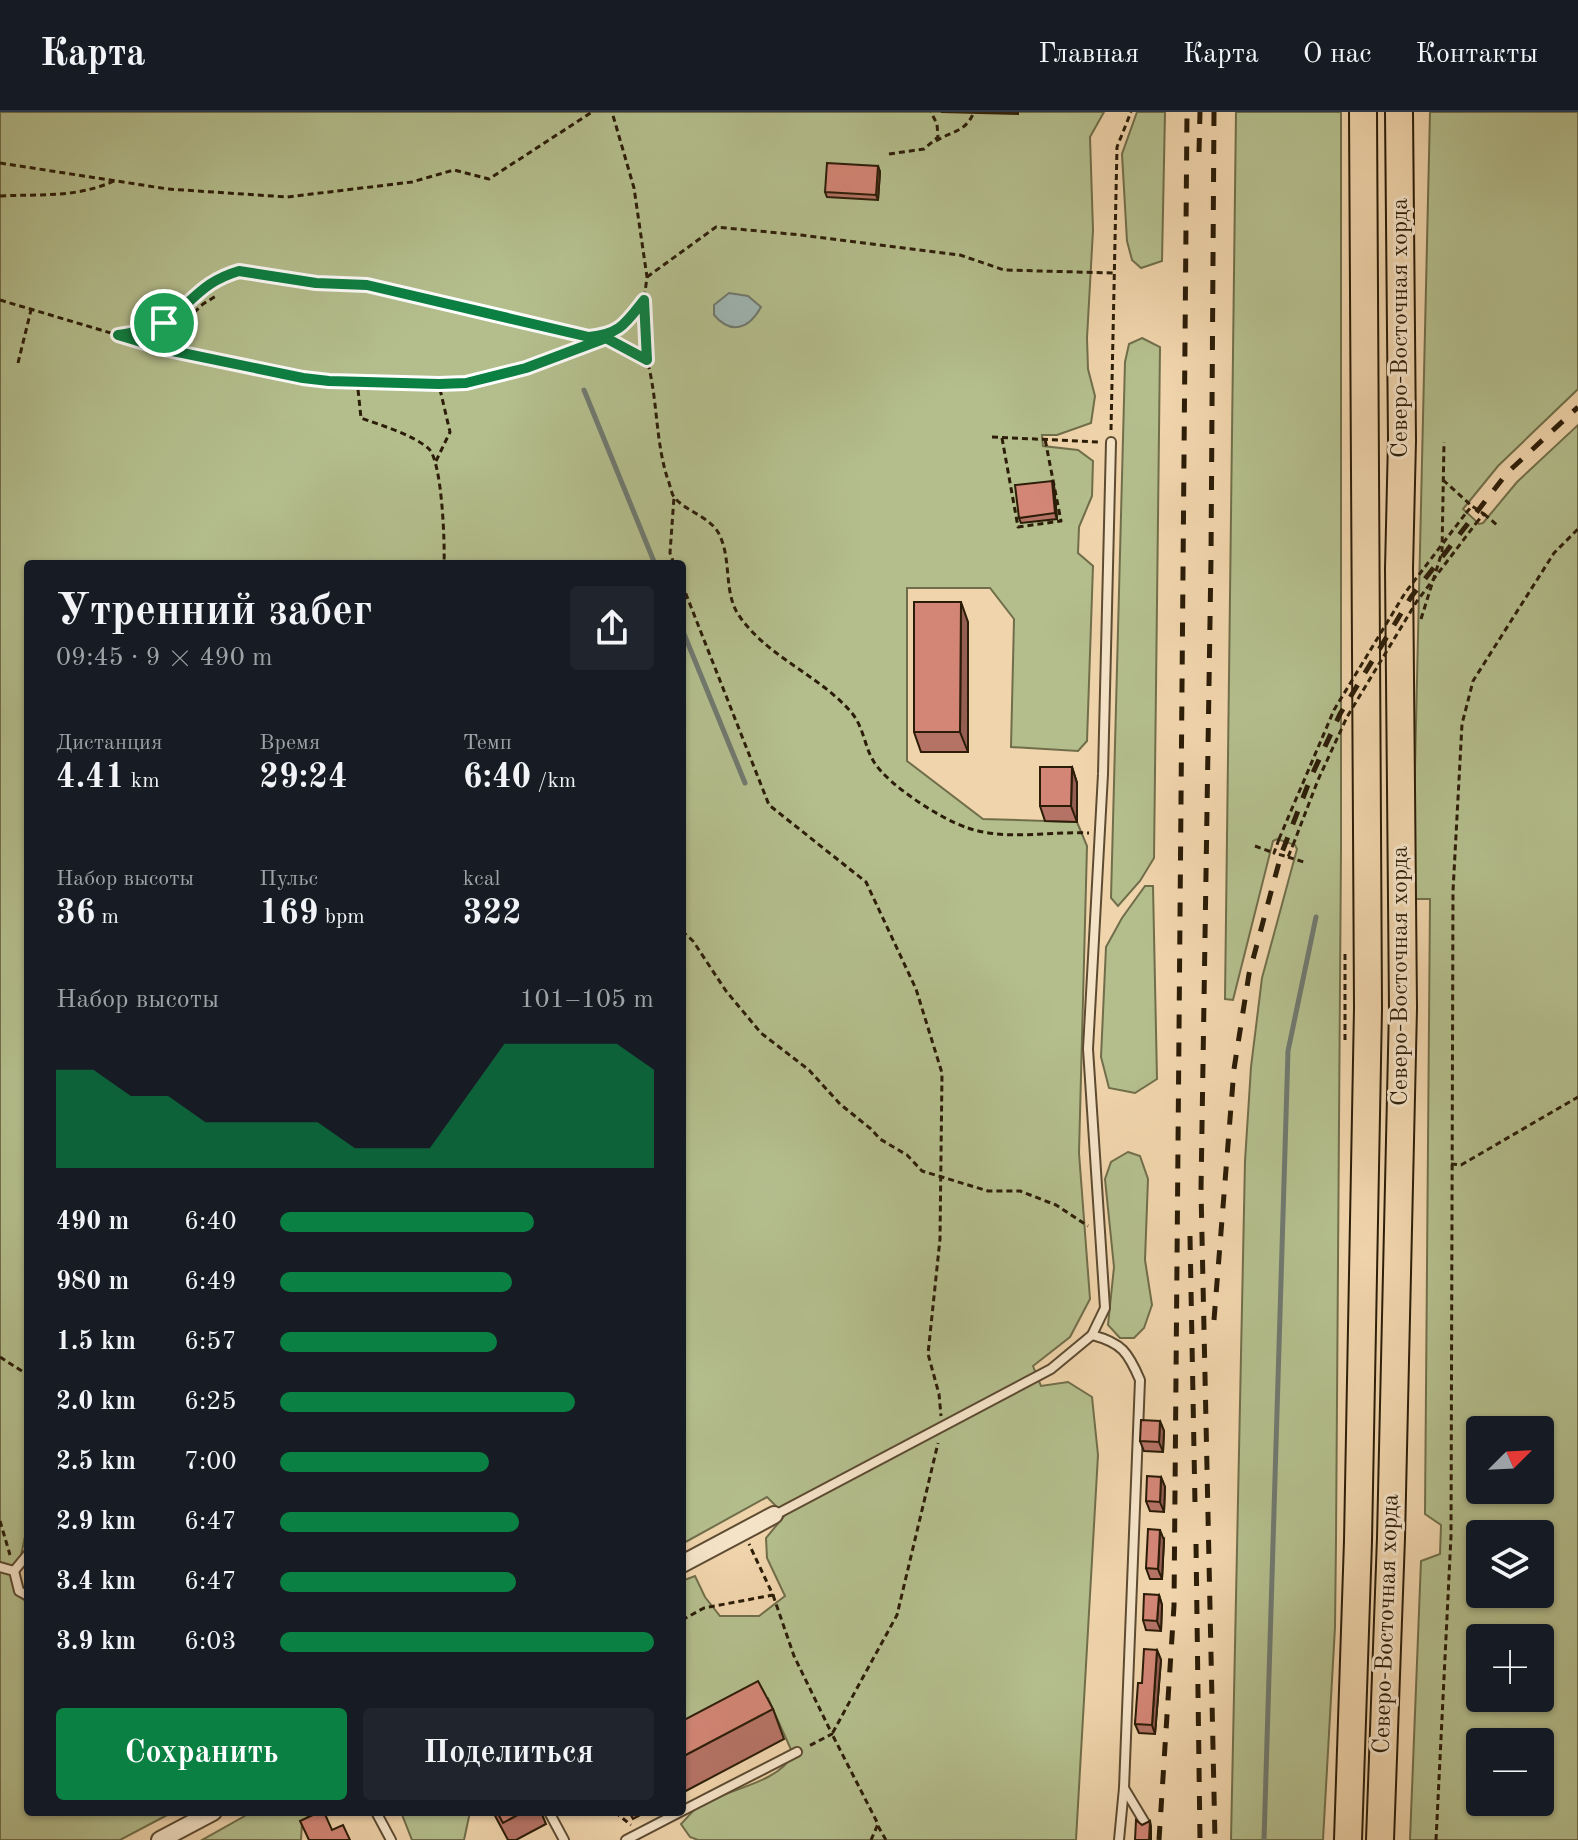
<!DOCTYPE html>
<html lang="ru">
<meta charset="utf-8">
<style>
body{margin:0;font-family:"Old Standard TT",serif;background:#20242c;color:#f1f3f6;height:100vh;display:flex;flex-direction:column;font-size:30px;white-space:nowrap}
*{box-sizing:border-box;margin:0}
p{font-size:26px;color:#9ea1a6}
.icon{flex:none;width:44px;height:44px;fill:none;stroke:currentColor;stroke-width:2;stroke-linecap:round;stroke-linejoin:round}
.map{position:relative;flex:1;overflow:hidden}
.panel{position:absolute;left:24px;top:448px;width:662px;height:1256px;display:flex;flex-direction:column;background:#171b24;border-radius:8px;box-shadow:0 2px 6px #0004}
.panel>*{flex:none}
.needle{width:52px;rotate:66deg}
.buttons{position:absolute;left:1466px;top:1304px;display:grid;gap:16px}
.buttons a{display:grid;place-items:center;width:88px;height:88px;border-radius:8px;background:#171b24;box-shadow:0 2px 6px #0004;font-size:40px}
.pin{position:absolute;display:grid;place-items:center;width:68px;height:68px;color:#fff;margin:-34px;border:4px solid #fff;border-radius:50%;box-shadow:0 2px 8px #0007}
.round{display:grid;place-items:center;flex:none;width:84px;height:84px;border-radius:8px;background:#20242c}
.head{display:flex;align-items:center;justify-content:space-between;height:136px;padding:0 32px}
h1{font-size:44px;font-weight:800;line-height:60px}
.figures{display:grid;grid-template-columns:repeat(3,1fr);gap:12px;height:136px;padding:8px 32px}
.figures div{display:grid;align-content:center}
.figures b{font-size:34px;font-weight:800}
.figures small{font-size:22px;font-weight:400}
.figures p{font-size:22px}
.chart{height:224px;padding:16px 32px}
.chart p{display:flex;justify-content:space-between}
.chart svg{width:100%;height:144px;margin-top:8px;fill:#0b8043;opacity:.7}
.primary-button{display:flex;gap:16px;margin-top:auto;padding:16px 32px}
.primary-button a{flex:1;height:92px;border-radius:8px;background:#0b8043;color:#fff;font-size:32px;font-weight:800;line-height:92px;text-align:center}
.primary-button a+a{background:#20242c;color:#f1f3f6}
ul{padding:0 32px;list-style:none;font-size:26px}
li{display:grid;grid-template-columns:128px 96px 1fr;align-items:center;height:60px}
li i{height:20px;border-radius:10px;background:#0b8043}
header{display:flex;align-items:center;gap:48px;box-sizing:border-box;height:112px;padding:0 40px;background:#171b24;border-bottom:2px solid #363941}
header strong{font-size:38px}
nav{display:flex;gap:44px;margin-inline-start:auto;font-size:28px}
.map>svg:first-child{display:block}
.green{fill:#b4be8d;stroke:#706e4a;stroke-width:2;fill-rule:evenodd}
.water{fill:#9eb6b3;stroke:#70796f;stroke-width:2}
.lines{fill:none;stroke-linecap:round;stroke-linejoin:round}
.stream{stroke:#70796f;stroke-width:5}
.service-casing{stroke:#5d4b31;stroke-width:12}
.minor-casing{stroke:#5d4b31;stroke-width:20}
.primary-casing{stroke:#2c1d08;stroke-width:30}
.path{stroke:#2c1d08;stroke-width:3;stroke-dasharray:6 4;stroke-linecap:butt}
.service{stroke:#f5e3c8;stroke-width:8}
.minor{stroke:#f5e3c8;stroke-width:16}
.primary{stroke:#f0d4ab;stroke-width:26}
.rail{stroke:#2c1d08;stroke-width:5;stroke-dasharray:14 14;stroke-linecap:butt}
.path-bridge{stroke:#2c1d08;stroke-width:3;stroke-dasharray:6 4;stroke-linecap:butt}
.wall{fill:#b57365;stroke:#2c1d08;stroke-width:2}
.shaded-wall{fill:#945e53;stroke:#2c1d08;stroke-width:2}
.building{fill:#d38676;stroke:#2c1d08;stroke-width:2}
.route-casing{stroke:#fff;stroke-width:16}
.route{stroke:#0b8043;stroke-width:10}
.labels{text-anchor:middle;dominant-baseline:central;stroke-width:6;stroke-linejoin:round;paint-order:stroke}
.street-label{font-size:24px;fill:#2c1d08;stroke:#f5e3c8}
</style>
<header>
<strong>Карта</strong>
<nav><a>Главная</a><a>Карта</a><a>О нас</a><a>Контакты</a></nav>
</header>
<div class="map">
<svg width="1578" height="1728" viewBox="0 0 1578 1728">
<rect width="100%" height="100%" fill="#f0d4ab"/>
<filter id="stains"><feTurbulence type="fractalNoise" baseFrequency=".0025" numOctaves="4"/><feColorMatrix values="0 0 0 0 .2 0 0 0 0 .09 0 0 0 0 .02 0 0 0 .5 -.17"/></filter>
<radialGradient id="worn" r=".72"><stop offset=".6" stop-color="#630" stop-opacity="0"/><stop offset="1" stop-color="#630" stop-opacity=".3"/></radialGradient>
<g class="green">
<path d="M0,0H1104L1090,25L1093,118L1087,226L1088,257L1095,284L1091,311L1057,323H1042L1043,334L1078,338L1093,349L1092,384L1079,415L1078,441L1093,454L1087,629L1078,639L1011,635L1014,507L990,476H907V649L983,707L1077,710L1087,734L1079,1041L1090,1187L1070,1225L1033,1254L1041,1274L1068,1270L1092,1285L1098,1343L1076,1728H698L690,1725L681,1712C687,1706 693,1698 699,1694C726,1677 778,1672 793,1642L768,1586L760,1587L682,1623V1469L695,1464L705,1485L720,1504H759L785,1484L767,1446L766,1426L785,1403L767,1385L682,1432V452H28V1410L17,1463L28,1500V1700H173L120,1728H0Z"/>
<path d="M1137,0H1165L1162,149L1141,156L1132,148L1127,129L1122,42Z"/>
<path d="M1236,0H1341V736L1336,1428L1335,1515L1323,1728H1231L1245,1049L1251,955L1262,866L1297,737L1295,733L1277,727L1273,729L1233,888L1225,887Z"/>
<path d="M1430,0H1578V277L1498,354L1463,397L1479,412L1483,411L1517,370L1578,313V1728H1410L1421,1449L1440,1442L1441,1413L1425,1402L1430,787H1412ZM1480,1318H1540V1378H1480ZM1480,1422H1540V1482H1480ZM1480,1526H1540V1586H1480ZM1480,1630H1540V1690H1480Z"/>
<path d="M1142,226L1160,235L1154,746L1140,769L1118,794L1111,786L1125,250L1129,232Z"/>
<path d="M1145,774H1153L1157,967L1135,981L1109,976L1101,945L1106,835L1122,806Z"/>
<path d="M1128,1040L1140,1044L1148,1067L1145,1148L1152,1193L1144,1216L1134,1226H1120L1108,1213L1114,1155L1105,1067L1111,1050Z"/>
<path d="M252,1700H312L302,1711L301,1728H202Z"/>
<path d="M401,1700H470L464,1728H412Z"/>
</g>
<path class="water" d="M729,181L748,184L761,195C749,217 731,223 714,203V193Z"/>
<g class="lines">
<g class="stream">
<path d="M584,278L655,452"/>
<path d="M682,517L745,671"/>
<path d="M1264,1728L1288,939L1316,805"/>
</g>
<defs>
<g id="service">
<path d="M1092,1223C1122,1231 1128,1240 1140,1268L1124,1676L1119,1728"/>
<path d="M775,1403L1051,1257L1092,1223L1105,1196L1088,937L1103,662L1111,330"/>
<path d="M0,1455L14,1459L19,1479L28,1484"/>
<path d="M14,1459L28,1442"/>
<path d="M1124,1676L1145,1711"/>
<path d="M682,1699L797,1640"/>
<path d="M376,1700L391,1728"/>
<path d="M549,1700L564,1728"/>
<path d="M626,1728L680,1700"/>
</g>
<g id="minor">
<path d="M682,1452L774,1403"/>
<path d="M160,1728L213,1700"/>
</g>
<g id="primary">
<path d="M1348,1728L1358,1429L1368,896L1363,0"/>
<path d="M1380,1728L1391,1426L1403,896L1399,457L1402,328L1399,0"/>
</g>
</defs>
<use href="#service" class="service-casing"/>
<use href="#minor" class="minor-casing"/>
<use href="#primary" class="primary-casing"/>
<g class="path">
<path d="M936,29C952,19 965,20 973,2"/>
<path d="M889,42L924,37L938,25L937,12L931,0"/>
<path d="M0,51L168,77L287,85L412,70L454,58L489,67L592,0"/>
<path d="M0,84C41,82 76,86 114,69"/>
<path d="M647,165L716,115L801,123L960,143L1004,158L1114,161"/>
<path d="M0,188L168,238L329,269L466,271L526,256L606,226L626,211L644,188L647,165L634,76L612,0"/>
<path d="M644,188L647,248"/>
<path d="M121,222L149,217L164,211L194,182L218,165L239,159L316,171L367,173L568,221L589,225L607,224"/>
<path d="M606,226L647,248C658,287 655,329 668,368C670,372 671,381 674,385C686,400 712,405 720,424C732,450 723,482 740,505C769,546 819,563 851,600C864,615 864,634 874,650C888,673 942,708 968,716C1005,729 1050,719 1089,721"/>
<path d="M158,235L203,192L216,184"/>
<path d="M18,251L31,198"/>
<path d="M357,268L361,306C380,313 414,323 429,337C442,350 445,431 444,452"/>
<path d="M1111,318L1117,35L1131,0"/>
<path d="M992,325L1099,330"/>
<path d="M1002,326L1018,415L1061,409L1045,327"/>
<path d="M436,349L450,320L439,273"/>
<path d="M1443,368L1472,394"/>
<path d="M1466,401L1472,394L1484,402L1477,410"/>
<path d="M1484,402L1497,413"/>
<path d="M674,452L670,441L674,385"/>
<path d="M682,472L769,693L866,770L916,877L942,961L940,1127L928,1242L939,1282L941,1304"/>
<path d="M1421,507L1442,440L1444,330"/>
<path d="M1279,727L1274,741L1288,745L1293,733"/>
<path d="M1255,734L1274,741"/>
<path d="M1288,745L1307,751"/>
<path d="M682,819L693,829L726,879L761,921L809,958L840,992L871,1017L880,1027L907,1043L922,1059L988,1079H1020L1056,1093L1088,1114"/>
<path d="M1345,928V840"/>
<path d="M1451,1052L1461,1053L1578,985"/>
<path d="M0,1245L28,1263"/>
<path d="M0,1409L10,1443"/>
<path d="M773,1483L794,1544L832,1622L807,1635"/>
<path d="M682,1508L704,1496L773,1483L749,1432"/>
<path d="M615,1700L631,1713"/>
<path d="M878,1714L886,1728"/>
<path d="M871,1728L878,1712L832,1622L897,1503L938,1331"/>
<path d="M1436,1728L1451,1424L1453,779L1462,612L1473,569L1554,441L1578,417"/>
</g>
<use href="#service" class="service"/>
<use href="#minor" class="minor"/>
<use href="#primary" class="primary"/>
<g class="rail">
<path d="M1214,0L1211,446L1201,1078L1215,1728"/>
<path d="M1199,40L1200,0"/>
<path d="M1190,1124L1195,1392"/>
<path d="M1214,1208L1234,957L1249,862L1281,743L1311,665L1340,602L1411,485L1507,361L1578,295"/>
<path d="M1196,1432L1200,1728"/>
<path d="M1159,1728L1174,1494L1187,0"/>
</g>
<g class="path-bridge">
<path d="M1279,727L1334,598L1405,481L1466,401"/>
<path d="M1293,733L1318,668L1347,605L1417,489L1477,410"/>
</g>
</g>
<g class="wall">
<path d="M941,0H1018V2Z"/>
<path d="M878,54L880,60L878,88L827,85L825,80Z"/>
<path d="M1052,369L1054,374L1057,407L1021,411L1019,406Z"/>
<path d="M968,510V640H921L914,620Z"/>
<path d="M1072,655L1077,671V710L1045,709L1040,694Z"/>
<path d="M1160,1309L1164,1319L1163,1340L1144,1339L1140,1329Z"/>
<path d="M1161,1365L1165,1375L1164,1400L1150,1399L1146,1389Z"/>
<path d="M1164,1428L1162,1467H1150L1146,1456Z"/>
<path d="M1159,1483L1162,1493L1161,1519L1146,1518L1143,1508Z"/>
<path d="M1157,1538L1161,1548L1155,1622L1139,1621L1135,1612L1142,1571Z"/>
<path d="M773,1597L784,1627L682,1681V1609Z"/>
<path d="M493,1700H541L546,1712L516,1728H508Z"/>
<path d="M629,1700H646L633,1707Z"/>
</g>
<g class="shaded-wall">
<path d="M878,54L880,60L878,88L876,83Z"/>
<path d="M1052,369L1054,374L1057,407L1055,401Z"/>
<path d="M961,490L968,510V640L960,620Z"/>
<path d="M1072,655L1077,671V710L1071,694Z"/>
<path d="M1160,1309L1164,1319L1163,1340L1159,1330Z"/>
<path d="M1161,1365L1165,1375L1164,1400L1160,1390Z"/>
<path d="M1160,1418L1164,1428L1162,1467L1158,1457Z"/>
<path d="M1159,1483L1162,1493L1161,1519L1157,1509Z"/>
<path d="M1157,1538L1161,1548L1155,1622L1152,1613Z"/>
<path d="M1150,1709L1151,1714V1728H1149Z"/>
</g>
<g class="building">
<path d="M827,51L878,54L876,83L825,80Z"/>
<path d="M1052,369L1055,401L1019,406L1015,373Z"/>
<path d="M914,490H961L960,620H914Z"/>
<path d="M1040,655H1072L1071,694H1040Z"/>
<path d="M1141,1308L1160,1309L1159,1330L1140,1329Z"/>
<path d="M1147,1364L1161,1365L1160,1390L1146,1389Z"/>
<path d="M1148,1417L1160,1418L1158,1457L1146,1456Z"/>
<path d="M1144,1482L1159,1483L1157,1509L1143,1508Z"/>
<path d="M1144,1537L1157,1538L1152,1613L1135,1612L1138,1571H1142Z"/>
<path d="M758,1569L773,1597L682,1645V1609Z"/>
<path d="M319,1700H324L332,1718L343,1713L350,1728H309L300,1709Z"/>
<path d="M497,1700H523L503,1711Z"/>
<path d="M1136,1708L1142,1713L1150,1709L1149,1728H1135Z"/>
</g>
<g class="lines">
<defs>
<path id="route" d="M239,159L316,171L367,173L589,225C620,222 625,212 644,188L647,248L606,226L526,256L466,271L439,272L329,269L303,266L168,238L118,223C134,220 153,219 166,209C195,188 202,170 239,159Z"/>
</defs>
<use href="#route" class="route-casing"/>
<use href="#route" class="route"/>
</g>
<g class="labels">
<g class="street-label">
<text transform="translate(1401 216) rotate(-90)">Северо-Восточная хорда</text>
<text transform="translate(1401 864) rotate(-90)">Северо-Восточная хорда</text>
<text transform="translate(1387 1512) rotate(-88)">Северо-Восточная хорда</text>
</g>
</g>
<rect width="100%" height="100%" filter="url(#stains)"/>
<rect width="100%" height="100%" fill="url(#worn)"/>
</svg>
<div class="buttons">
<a><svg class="needle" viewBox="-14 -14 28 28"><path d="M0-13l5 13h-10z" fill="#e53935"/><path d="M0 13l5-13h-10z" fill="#9ea1a6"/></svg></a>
<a><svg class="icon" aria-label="layers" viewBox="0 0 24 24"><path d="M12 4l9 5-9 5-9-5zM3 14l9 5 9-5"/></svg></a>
<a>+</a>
<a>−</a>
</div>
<div class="pin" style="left:164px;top:211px;background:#1e9e55"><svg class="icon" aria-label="arrive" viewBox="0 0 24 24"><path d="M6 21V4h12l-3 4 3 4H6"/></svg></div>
<section class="panel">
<div class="head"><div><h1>Утренний забег</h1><p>09:45 · 9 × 490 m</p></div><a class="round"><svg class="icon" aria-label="share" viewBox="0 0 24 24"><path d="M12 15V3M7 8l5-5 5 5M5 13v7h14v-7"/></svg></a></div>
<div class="figures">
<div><p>Дистанция</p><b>4.41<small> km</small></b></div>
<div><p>Время</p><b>29:24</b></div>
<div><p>Темп</p><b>6:40<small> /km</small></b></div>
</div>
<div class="figures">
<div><p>Набор высоты</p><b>36<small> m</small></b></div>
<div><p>Пульс</p><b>169<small> bpm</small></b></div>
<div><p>kcal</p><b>322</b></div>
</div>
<div class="chart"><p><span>Набор высоты</span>101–105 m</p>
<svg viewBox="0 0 160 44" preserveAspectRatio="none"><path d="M0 44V14L10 14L20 22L30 22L40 30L50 30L60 30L70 30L80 38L90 38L100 38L110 22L120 6L130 6L140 6L150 6L160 14V44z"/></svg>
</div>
<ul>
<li><b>490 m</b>6:40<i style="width:68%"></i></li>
<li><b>980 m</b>6:49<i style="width:62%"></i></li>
<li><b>1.5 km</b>6:57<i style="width:58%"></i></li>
<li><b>2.0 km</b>6:25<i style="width:79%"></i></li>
<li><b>2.5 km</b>7:00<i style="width:56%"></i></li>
<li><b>2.9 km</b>6:47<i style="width:64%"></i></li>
<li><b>3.4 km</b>6:47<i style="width:63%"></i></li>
<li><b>3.9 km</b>6:03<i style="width:100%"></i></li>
</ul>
<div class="primary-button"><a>Сохранить</a><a>Поделиться</a></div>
</section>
</div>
